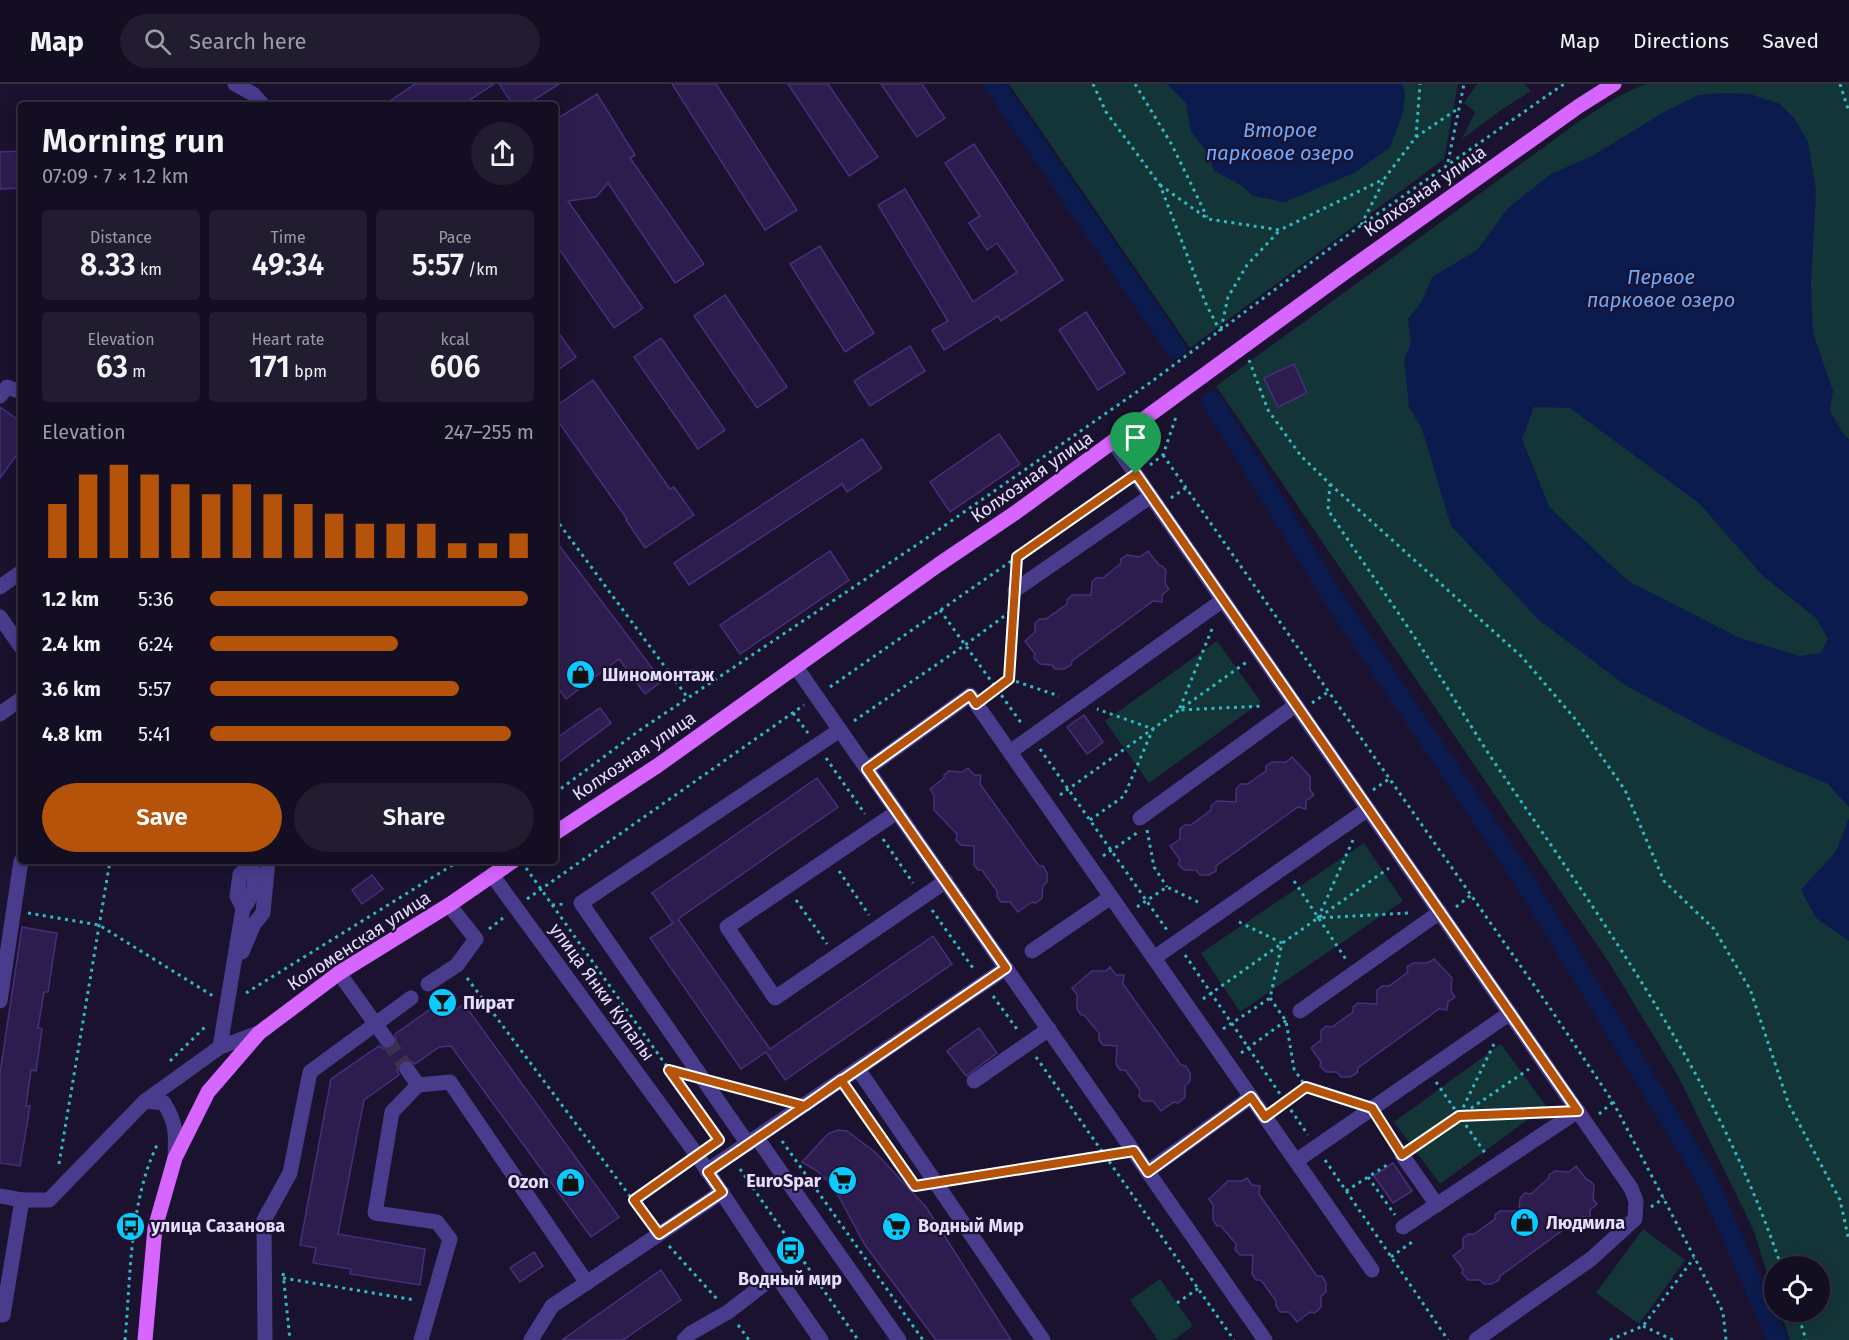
<!DOCTYPE html>
<meta charset="utf-8">
<style>
body{margin:0;font-family:"Fira Sans",sans-serif;background:#211c2f;color:#f1f3f6;height:100vh;display:flex;flex-direction:column;font-size:22px;white-space:nowrap}
*{box-sizing:border-box;margin:0}
p{font-size:20px;color:#9d9ca5}
.icon{flex:none;width:33px;height:33px;fill:none;stroke:currentColor;stroke-width:2;stroke-linecap:round;stroke-linejoin:round}
.map{position:relative;flex:1;overflow:hidden}
.sheet{position:absolute;left:18px;top:18px;width:540px;height:762px;display:flex;flex-direction:column;background:#140e22;border-radius:6px;box-shadow:0 3px 15px #0003,0 0 0 2px #332e40}
.sheet>*{flex:none}
.buttons{position:absolute;left:1764px;top:1172px;display:grid;gap:12px}
.buttons a{display:grid;place-items:center;width:66px;height:66px;border-radius:50%;background:#140e22;box-shadow:0 3px 15px #0003,0 0 0 2px #332e40;font-size:30px}
.pin{position:absolute;display:grid;place-items:center;width:51px;height:51px;color:#fff;margin:-62px -26px;border-radius:50% 50% 50% 0;rotate:-45deg;box-shadow:0 0 6px #0007}
.pin .icon{rotate:45deg}
.round{display:grid;place-items:center;flex:none;width:63px;height:63px;border-radius:32px;background:#211c2f}
.head{display:flex;align-items:center;justify-content:space-between;height:102px;padding:0 24px}
h1{font-size:33px;font-weight:600;line-height:45px}
.metrics{display:grid;grid-template-columns:repeat(3,1fr);gap:9px;height:102px;padding:6px 24px}
.metrics div{display:grid;align-content:center;border-radius:6px;background:#211c2f;text-align:center}
.metrics b{font-size:30px;font-weight:600}
.metrics small{font-size:16px;font-weight:400}
.metrics p{font-size:16px}
.chart{height:168px;padding:12px 24px}
.chart p{display:flex;justify-content:space-between}
.chart svg{width:100%;height:108px;margin-top:6px;stroke:#b45309;stroke-width:6}
.primary-button{display:flex;gap:12px;margin-top:auto;padding:12px 24px}
.primary-button a{flex:1;height:69px;border-radius:36px;background:#b45309;color:#fff;font-size:24px;font-weight:600;line-height:69px;text-align:center}
.primary-button a+a{background:#211c2f;color:#f1f3f6}
ul{padding:0 24px;list-style:none;font-size:20px}
li{display:grid;grid-template-columns:96px 72px 1fr;align-items:center;height:45px}
li i{height:15px;border-radius:8px;background:#b45309}
header{display:flex;align-items:center;gap:36px;box-sizing:border-box;height:84px;padding:0 30px;background:#140e22;border-bottom:2px solid #332e40}
header strong{font-size:28px}
nav{display:flex;gap:33px;margin-inline-start:auto;font-size:21px}
.search{width:420px;height:54px;background:#211c2f;display:flex;align-items:center;gap:15px;box-sizing:border-box;padding:0 21px;border-radius:33px;color:#9d9ca5;font-size:22px}
.map>svg:first-child{display:block}
.green{fill:#143538}
.water{fill:#0b1b4e;fill-rule:evenodd}
.lines{fill:none;stroke-linecap:round;stroke-linejoin:round}
.canal{stroke:#0b1b4e;stroke-width:20}
.building{fill:#2d1d4f;stroke:#472f7b;stroke-width:1.5}
.minor-tunnel{stroke:#39314d;stroke-width:15;stroke-dasharray:15 8;stroke-linecap:butt}
.path{stroke:#2fbac2;stroke-width:3;stroke-dasharray:3 4.5;stroke-linecap:butt}
.minor{stroke:#493c8d;stroke-width:15}
.major{stroke:#d765ff;stroke-width:15}
.route-casing{stroke:#fff;stroke-width:12}
.route{stroke:#b45309;stroke-width:8}
.labels{text-anchor:middle;dominant-baseline:central;stroke-width:4.5;stroke-linejoin:round;paint-order:stroke}
.street-label{font-size:18px;fill:#e6deff;stroke:#1a122e}
.poi-label{font-size:18px;font-weight:bold;fill:#e6deff;stroke:#1a122e;text-anchor:start}
.water-label{font-size:20px;font-style:italic;fill:#6caaff;stroke:#1a122e}
</style>
<header>
<strong>Map</strong>
<div class="search"><svg class="icon" aria-label="search" viewBox="0 0 24 24"><circle cx="10" cy="10" r="6"/><path d="M15 15l6 6"/></svg>Search here</div>
<nav><a>Map</a><a>Directions</a><a>Saved</a></nav>
</header>
<div class="map">
<svg width="1849" height="1256" viewBox="0 0 1849 1256">
<rect width="100%" height="100%" fill="#1a122e"/>
<g class="green">
<path d="M1009,0H1458L1444,75L1190,264Z"/>
<path d="M1477,0H1524L1531,7L1504,24L1462,55L1475,28L1464,19Z"/>
<path d="M1645,0H1849V1256H1790L1780,1227H1820V1182H1774V1210L1753,1145L1678,992L1610,880L1216,302L1581,36L1617,13Z"/>
<path d="M1217,557L1261,618L1149,699L1105,637Z"/>
<path d="M1364,759L1403,817L1240,928L1201,869Z"/>
<path d="M1501,960L1546,1022L1440,1100L1394,1038Z"/>
<path d="M1643,1145L1685,1176L1639,1240L1596,1209Z"/>
<path d="M1160,1195L1193,1242L1173,1256H1158L1130,1216Z"/>
</g>
<g class="water">
<path d="M1167,0H1403L1405,13L1402,31L1390,63L1356,88L1285,118L1253,112L1241,101L1214,87L1208,69L1191,48L1186,19Z"/>
<path d="M1723,9L1750,10L1780,20L1795,35L1808,58L1816,106L1811,201L1813,249L1833,307L1830,327L1845,352L1849,355V723L1828,700L1775,678L1706,645L1625,601L1539,536L1451,442L1422,345L1409,323L1404,276L1411,259L1408,235L1422,217L1432,193L1477,166L1508,124L1551,90L1592,72L1664,28L1698,11ZM1534,323L1570,324L1700,420L1763,492L1816,534L1828,555L1821,569L1800,572L1740,554L1628,497L1550,424L1522,355Z"/>
<path d="M1849,734V857L1816,834L1801,806L1836,767Z"/>
</g>
<g class="lines">
<g class="canal">
<path d="M994,0L1176,265"/>
<path d="M1212,317L1334,515L1522,793L1707,1096L1778,1256"/>
</g>
</g>
<g class="building">
<path d="M415,0H494L462,21H384Z"/>
<path d="M499,0H559L526,21H513Z"/>
<path d="M672,0H716L797,126L765,146Z"/>
<path d="M788,0H828L878,73L849,92Z"/>
<path d="M881,0H922L945,34L917,53Z"/>
<path d="M597,10L635,71L630,74L704,180L675,199L608,99L596,113L568,117L643,224L614,244L555,159V36Z"/>
<path d="M974,60L1063,196L1001,237L998,232L944,266L932,246L948,237L878,121L905,105L973,218L1017,188L997,159L987,166L969,139L980,132L945,79Z"/>
<path d="M21,67V104L0,105V68Z"/>
<path d="M820,162L874,249L845,268L790,180Z"/>
<path d="M725,211L787,303L757,324L694,232Z"/>
<path d="M1086,228L1125,289L1098,306L1059,246Z"/>
<path d="M555,244L576,273L555,288Z"/>
<path d="M661,254L725,346L698,365L634,273Z"/>
<path d="M910,262L925,287L870,322L854,297Z"/>
<path d="M1294,280L1307,309L1278,323L1264,294Z"/>
<path d="M593,296L670,405L674,403L694,431L645,464L626,436L627,435L555,333V323Z"/>
<path d="M0,323L21,338V365L0,394Z"/>
<path d="M999,350L1020,380L950,428L930,398Z"/>
<path d="M862,355L882,384L847,408L842,400L689,501L674,479Z"/>
<path d="M555,456L662,597L645,610L619,575L566,615L555,600Z"/>
<path d="M830,467L849,496L740,570L720,541Z"/>
<path d="M1148,467L1159,481L1162,482L1166,486L1165,500L1169,505L1162,511V518L1153,517L1072,577L1071,581L1064,585H1055L1052,581L1040,580L1034,574L1035,570L1025,557L1035,548V539L1040,535H1046L1067,520V516L1072,511H1091L1092,498L1096,494H1103L1121,479V475L1127,471L1140,473Z"/>
<path d="M600,624L611,639L555,681V655Z"/>
<path d="M1084,631L1103,658L1087,670L1067,643Z"/>
<path d="M1292,673L1310,692V706L1314,711L1306,717V725L1298,723L1216,782V787L1209,791H1200L1196,786H1184L1178,780L1180,776L1170,762L1180,755V745L1185,741H1191L1211,726V722L1217,717L1236,718V705L1241,700H1247L1266,687V682L1272,678H1286Z"/>
<path d="M968,684L974,691H981L980,700L1039,782H1043L1047,789V798L1043,802L1042,814L1036,819L1032,818L1018,828L1010,818H1001L997,813V807L982,786H978L974,781V762L961,761L956,756L957,750L934,726V711L930,705L944,694V691L949,687L962,688Z"/>
<path d="M817,694L838,723L678,835L770,965L933,852L952,880L785,996L766,968L741,985L650,854L673,839L652,809Z"/>
<path d="M372,791L383,805L362,820L352,806Z"/>
<path d="M22,843L57,849L48,908H44L38,944L42,945L36,987L31,986L26,1022H30L20,1082L0,1079V989Z"/>
<path d="M1434,875L1452,894L1451,907L1455,913L1448,918L1447,926L1439,925L1358,984L1357,989L1350,993H1341L1337,988H1326L1320,982L1321,978L1311,964L1321,956V947L1326,942L1332,943L1353,928V923L1358,919L1377,920V906L1382,902H1389L1408,888L1407,883L1413,879H1427Z"/>
<path d="M1110,883L1116,891H1124L1123,900L1181,981L1186,982L1190,989V997L1185,1002V1013L1178,1019L1174,1018L1161,1027L1153,1017H1143L1139,1012L1140,1006L1125,986H1120L1116,980L1117,962L1103,961L1099,956V949L1084,931H1081L1077,925V911L1072,904L1092,887H1106Z"/>
<path d="M442,917L451,929L464,920L619,1133L591,1153L451,962L439,963L415,980L407,975L401,977L397,985L399,991L364,1016L338,1150L425,1165L420,1201L350,1190L351,1185L313,1179L316,1164L300,1161L331,995L379,962L384,965L392,964L396,959L395,950Z"/>
<path d="M979,944L997,969L966,992L947,967Z"/>
<path d="M838,1046L847,1047L875,1068L926,1123L1011,1256H936L865,1161L833,1102L817,1087L802,1078L828,1050Z"/>
<path d="M1393,1079L1412,1107L1393,1119L1374,1092Z"/>
<path d="M1576,1082L1587,1096L1590,1097L1594,1101L1593,1115L1597,1120L1590,1126V1133H1581L1500,1192L1499,1196L1492,1200H1484L1480,1196H1468L1462,1189L1463,1185L1453,1172L1463,1164V1154L1468,1150H1474L1495,1135V1131L1500,1127H1519L1520,1114L1525,1109L1531,1110L1549,1094V1091L1555,1087L1569,1088Z"/>
<path d="M1247,1094L1252,1101L1260,1102L1259,1110L1317,1192H1322L1326,1199V1208L1321,1212V1223L1315,1229L1310,1228L1297,1238L1289,1228H1280L1276,1222V1217L1261,1196H1256L1252,1190L1253,1171H1240L1235,1166L1236,1160L1221,1142H1217L1213,1136V1121L1209,1115L1228,1097H1242Z"/>
<path d="M534,1168L543,1182L520,1198L510,1184Z"/>
<path d="M661,1186L681,1216L623,1256H562Z"/>
</g>
<g class="lines">
<path class="minor-tunnel" d="M387,956L407,985"/>
<g class="path">
<path d="M1093,0L1106,28L1160,101L1206,220L1220,247"/>
<path d="M1135,0L1172,61L1207,133"/>
<path d="M1840,0L1849,28"/>
<path d="M1416,53L1459,24"/>
<path d="M1448,78L1464,0"/>
<path d="M1160,101L1208,135L1280,146L1384,95L1416,53L1420,0"/>
<path d="M1361,141L1384,96"/>
<path d="M1221,245L1228,213L1247,181L1280,146"/>
<path d="M1249,276L1268,326L1301,372L1330,400L1328,426C1362,478 1399,528 1432,580C1456,617 1478,655 1503,691C1609,846 1721,1002 1781,1182"/>
<path d="M1163,371L1550,924L1613,1018L1723,1228L1726,1256"/>
<path d="M1150,381L1163,371L1176,333"/>
<path d="M1330,400L1522,573L1576,636L1625,706L1664,797L1714,845L1750,905L1789,1021L1840,1116L1849,1157"/>
<path d="M1171,414L1187,403"/>
<path d="M555,434L688,614"/>
<path d="M940,526L1022,640"/>
<path d="M1212,545L1179,626L1264,622"/>
<path d="M1009,595L1059,612"/>
<path d="M830,603L1122,400"/>
<path d="M990,610L1009,595L1014,525"/>
<path d="M1312,619L1328,608"/>
<path d="M793,629L808,649"/>
<path d="M854,637L965,561L1014,525"/>
<path d="M1040,665L1167,846"/>
<path d="M826,674L865,730"/>
<path d="M1373,706L1389,695"/>
<path d="M555,709L640,646L921,458L1151,298L1360,142L1564,0"/>
<path d="M1060,711L1248,577"/>
<path d="M1090,736L1124,712L1153,645L1097,625"/>
<path d="M1147,746L1154,783L1167,803"/>
<path d="M883,755L913,799"/>
<path d="M1353,756L1318,834L1408,829"/>
<path d="M1103,772L1137,749"/>
<path d="M526,784L722,1060"/>
<path d="M839,787L869,831"/>
<path d="M1294,797L1347,877"/>
<path d="M527,815L804,621"/>
<path d="M796,816L827,860"/>
<path d="M552,821L564,820"/>
<path d="M1137,823L1167,803L1202,820"/>
<path d="M1456,823L1471,811"/>
<path d="M932,826L975,887"/>
<path d="M28,829L99,841L213,912"/>
<path d="M489,845L503,834"/>
<path d="M1185,871L1308,1051"/>
<path d="M467,894L650,1139"/>
<path d="M246,909L459,777"/>
<path d="M993,912L1019,948"/>
<path d="M1270,914L1286,937L1294,985L1306,1003L1353,1018"/>
<path d="M1203,915L1389,784"/>
<path d="M1223,945L1270,914L1282,859L1235,836"/>
<path d="M1494,960L1459,1032L1546,1028"/>
<path d="M1241,969L1287,936"/>
<path d="M1036,973L1234,1256"/>
<path d="M170,977L206,942"/>
<path d="M1436,998L1485,1069"/>
<path d="M726,1000L783,1016"/>
<path d="M850,1009L915,1102L919,1101"/>
<path d="M1279,1024L1306,1003"/>
<path d="M1599,1030L1613,1018"/>
<path d="M1381,1039L1394,1058"/>
<path d="M782,1057L923,1256"/>
<path d="M1415,1062L1529,985"/>
<path d="M1325,1076L1448,1256"/>
<path d="M59,1080L110,777"/>
<path d="M740,1085L858,1256"/>
<path d="M1368,1093L1395,1131"/>
<path d="M952,1096L1117,1070"/>
<path d="M1346,1107L1390,1079"/>
<path d="M634,1116L683,1081"/>
<path d="M1651,1123L1664,1114"/>
<path d="M669,1162L717,1215"/>
<path d="M1391,1173L1412,1158"/>
<path d="M283,1189L290,1256"/>
<path d="M283,1194L415,1216"/>
<path d="M1177,1219L1199,1204"/>
<path d="M1797,1227L1806,1256"/>
<path d="M738,1241L749,1256"/>
<path d="M1643,1242L1673,1256"/>
<path d="M125,1256C131,1191 129,1118 158,1059"/>
<path d="M1610,1256L1643,1242L1694,1174"/>
</g>
<g class="minor">
<path d="M235,0L253,10L263,21"/>
<path d="M0,312L7,303L21,308"/>
<path d="M1114,359L1631,1104L1636,1117L1635,1135L1591,1175L1476,1256"/>
<path d="M0,503L21,488"/>
<path d="M1015,506L1151,412"/>
<path d="M0,533L21,563"/>
<path d="M796,583L1265,1256"/>
<path d="M0,630L21,615"/>
<path d="M1010,668L1223,516"/>
<path d="M867,685L970,611L1372,1186"/>
<path d="M897,728L727,843L775,914L946,797"/>
<path d="M1140,734L1296,621"/>
<path d="M492,791L697,1071L776,1191L821,1256"/>
<path d="M243,824L237,812L240,790L250,782"/>
<path d="M1032,867L1111,813"/>
<path d="M242,868L254,840L263,829L268,777"/>
<path d="M1154,874L1368,725"/>
<path d="M339,889L387,956"/>
<path d="M428,900L457,881L476,855L449,821"/>
<path d="M0,917L21,777"/>
<path d="M1300,927L1440,828"/>
<path d="M220,963L243,824C250,816 256,804 254,792C253,785 250,784 251,777"/>
<path d="M407,985L418,1001L392,1028L375,1129L437,1138L450,1155L421,1256"/>
<path d="M858,985L1043,1256"/>
<path d="M974,997L1049,945"/>
<path d="M418,1001L450,998L587,1199"/>
<path d="M145,1017L164,1019C177,1040 176,1051 175,1074"/>
<path d="M757,1054L899,1256"/>
<path d="M748,1060L581,819L840,646"/>
<path d="M1402,1071L1437,1121"/>
<path d="M1296,1077L1510,929"/>
<path d="M707,1087L1006,884"/>
<path d="M1148,1087L1251,1013"/>
<path d="M0,1112L22,1116H49L145,1017L220,963L259,949"/>
<path d="M1403,1143L1578,1027"/>
<path d="M0,1231H3L22,1116"/>
<path d="M265,1256L264,1136L290,1089L310,988L411,914"/>
<path d="M531,1256L552,1222L722,1108"/>
<path d="M684,1256L691,1249L728,1228L776,1191"/>
</g>
<g class="major">
<path d="M555,749L657,682L938,481L1015,429L1344,189L1579,22L1614,0"/>
<path d="M145,1256L155,1144L175,1074L208,1008L259,949L339,889L449,821L513,777"/>
</g>
</g>
<g class="lines">
<defs>
<path id="route" d="M1136,390L1017,473L1009,595L976,620L970,611L867,685L1006,884C907,952 807,1020 708,1088L722,1108L659,1150L634,1116L719,1056L669,986L805,1022L841,996L915,1102L1134,1067L1148,1088L1251,1013L1265,1033L1306,1003L1372,1024L1402,1071L1459,1032L1578,1027L1136,390"/>
</defs>
<use href="#route" class="route-casing"/>
<use href="#route" class="route"/>
</g>
<defs>
<symbol id="shop-disc" viewBox="-11 -11 22 22"><circle r="9.5" fill="#0acaff" stroke="#1a122e"/><path d="M-5-2.5h2.3a2.7 3.5 0 0 1 5.4 0H5L5.5 6h-11ZM-1.5-2.5h3a1.5 2.3 0 0 0-3 0Z" fill="#111"/></symbol>
<symbol id="bar-disc" viewBox="-11 -11 22 22"><circle r="9.5" fill="#0acaff" stroke="#1a122e"/><path d="M-6-5H6L.8 .8V4.5H3.5V6h-7V4.5H-.8V.8Z" fill="#111"/></symbol>
<symbol id="supermarket-disc" viewBox="-11 -11 22 22"><circle r="9.5" fill="#0acaff" stroke="#1a122e"/><path d="M-6-5.5h2.5l.6 2H6L4.5 2H-2.5L-4.4-4H-6ZM-1.5 3.2a1.3 1.3 0 1 0 .1 0ZM3 3.2a1.3 1.3 0 1 0 .1 0Z" fill="#111"/></symbol>
<symbol id="bus-disc" viewBox="-11 -11 22 22"><circle r="9.5" fill="#0acaff" stroke="#1a122e"/><path d="M-5-6H5V4H4V6H2V4H-2V6H-4V4H-5ZM-3.5-4V0h7V-4ZM-3.5 1.2v1.5H-2V1.2ZM2 1.2v1.5H3.5V1.2Z" fill="#111"/></symbol>
</defs>
<g fill-rule="evenodd">
<use href="#shop-disc" x="564" y="574" width="33" height="33"/>
<use href="#bar-disc" x="426" y="902" width="33" height="33"/>
<use href="#supermarket-disc" x="826" y="1080" width="33" height="33"/>
<use href="#shop-disc" x="554" y="1082" width="33" height="33"/>
<use href="#shop-disc" x="1508" y="1122" width="33" height="33"/>
<use href="#bus-disc" x="114" y="1126" width="33" height="33"/>
<use href="#supermarket-disc" x="880" y="1126" width="33" height="33"/>
<use href="#bus-disc" x="774" y="1150" width="33" height="33"/>
</g>
<g class="labels">
<g class="street-label">
<text transform="translate(1425 107) rotate(-35)">Колхозная улица</text>
<text transform="translate(1032 393) rotate(-35)">Колхозная улица</text>
<text transform="translate(634 672) rotate(-34)">Колхозная улица</text>
<text transform="translate(359 857) rotate(-33)">Коломенская улица</text>
<text transform="translate(602 908) rotate(54)">улица Янки Купалы</text>
</g>
<g class="poi-label">
<text x="602" y="591">Шиномонтаж</text>
<text x="463" y="919">Пират</text>
<text x="821" y="1097" text-anchor="end">EuroSpar</text>
<text x="549" y="1098" text-anchor="end">Ozon</text>
<text x="1546" y="1139">Людмила</text>
<text x="151" y="1142">улица Сазанова</text>
<text x="918" y="1142">Водный Мир</text>
<text x="790" y="1195" text-anchor="middle">Водный мир</text>
</g>
<g class="water-label">
<text x="1280" y="46">Второе<tspan x="1280" dy="23">парковое озеро</tspan></text>
<text x="1661" y="193">Первое<tspan x="1661" dy="23">парковое озеро</tspan></text>
</g>
</g>
</svg>
<div class="buttons">
<a><svg class="icon" aria-label="locate" viewBox="0 0 24 24"><circle cx="12" cy="12" r="6"/><path d="M12 2v4M12 18v4M2 12h4M18 12h4"/></svg></a>
</div>
<div class="pin" style="left:1136px;top:390px;background:#1e9e55"><svg class="icon" aria-label="arrive" viewBox="0 0 24 24"><path d="M6 21V4h12l-3 4 3 4H6"/></svg></div>
<section class="sheet">
<div class="head"><div><h1>Morning run</h1><p>07:09 · 7 × 1.2 km</p></div><a class="round"><svg class="icon" aria-label="share" viewBox="0 0 24 24"><path d="M12 15V3M7 8l5-5 5 5M5 13v7h14v-7"/></svg></a></div>
<div class="metrics">
<div><p>Distance</p><b>8.33<small> km</small></b></div>
<div><p>Time</p><b>49:34</b></div>
<div><p>Pace</p><b>5:57<small> /km</small></b></div>
</div>
<div class="metrics">
<div><p>Elevation</p><b>63<small> m</small></b></div>
<div><p>Heart rate</p><b>171<small> bpm</small></b></div>
<div><p>kcal</p><b>606</b></div>
</div>
<div class="chart"><p><span>Elevation</span>247–255 m</p>
<svg viewBox="0 0 160 44" preserveAspectRatio="none"><path d="M5 44V22M15 44V10M25 44V6M35 44V10M45 44V14M55 44V18M65 44V14M75 44V18M85 44V22M95 44V26M105 44V30M115 44V30M125 44V30M135 44V38M145 44V38M155 44V34"/></svg>
</div>
<ul>
<li><b>1.2 km</b>5:36<i style="width:98%"></i></li>
<li><b>2.4 km</b>6:24<i style="width:58%"></i></li>
<li><b>3.6 km</b>5:57<i style="width:77%"></i></li>
<li><b>4.8 km</b>5:41<i style="width:93%"></i></li>
</ul>
<div class="primary-button"><a>Save</a><a>Share</a></div>
</section>
</div>
